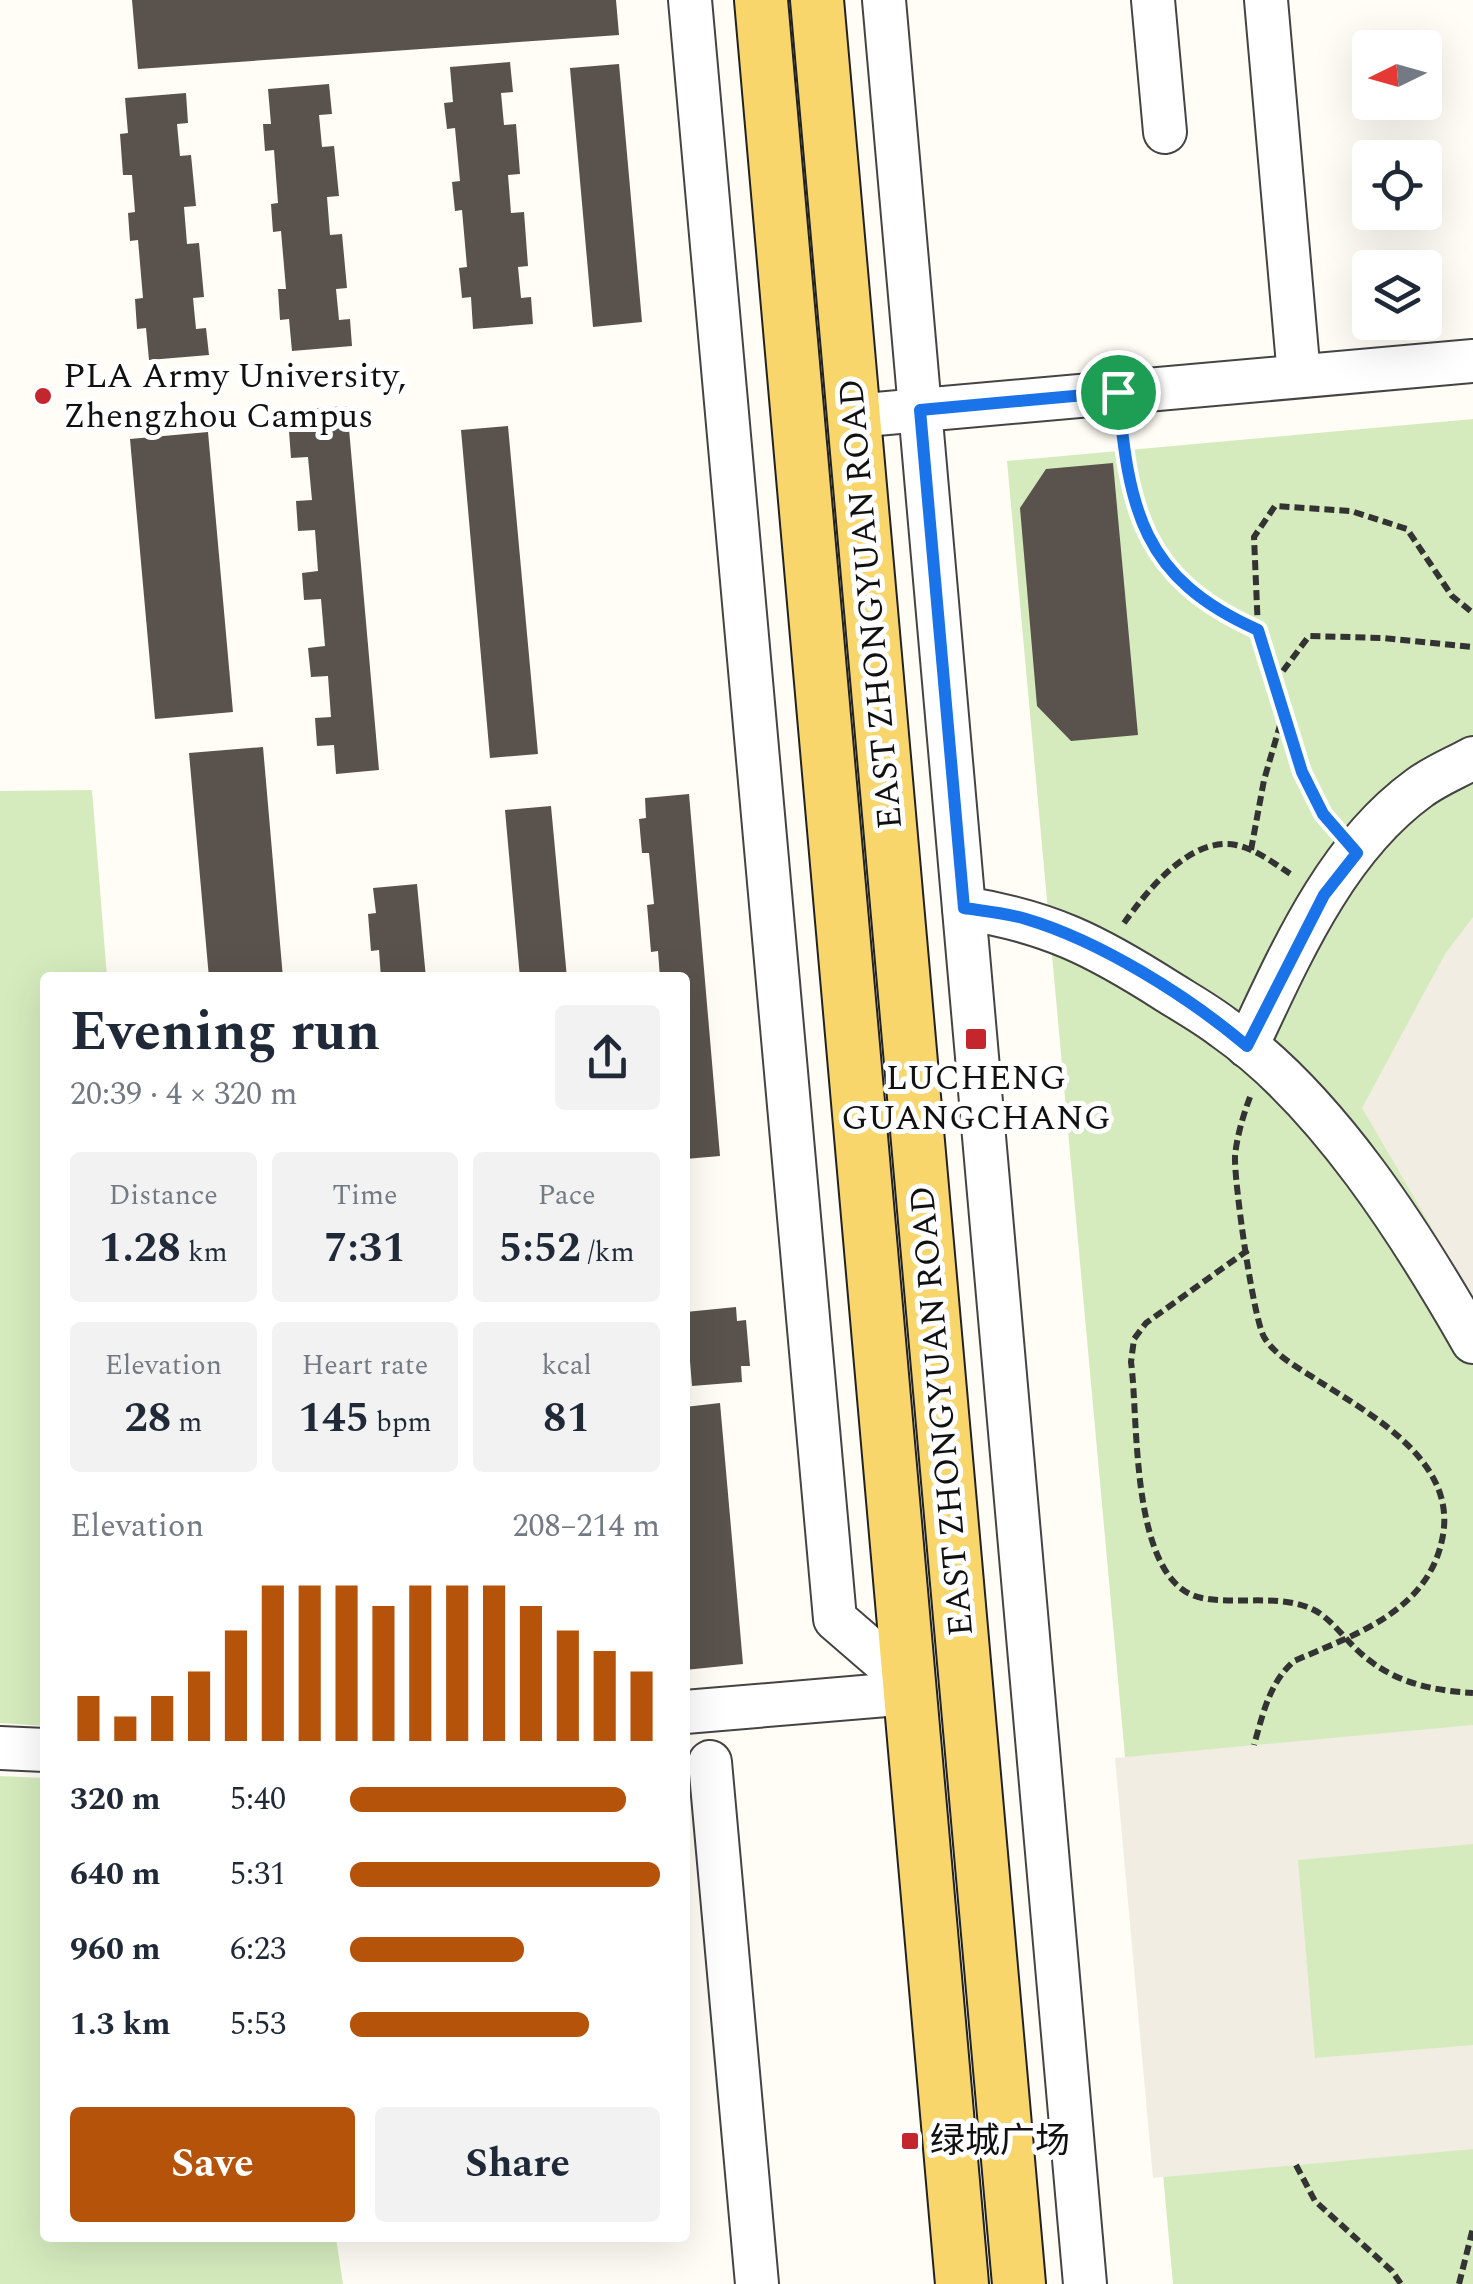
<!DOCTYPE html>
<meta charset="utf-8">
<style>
body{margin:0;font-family:Spectral,"Noto Sans SC",serif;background:#f2f2f3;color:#1f2937;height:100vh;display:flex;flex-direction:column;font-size:38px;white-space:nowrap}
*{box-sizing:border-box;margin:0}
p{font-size:32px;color:#747a83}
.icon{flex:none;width:55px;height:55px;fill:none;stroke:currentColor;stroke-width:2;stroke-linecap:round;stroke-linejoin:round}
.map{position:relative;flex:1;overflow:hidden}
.details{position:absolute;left:40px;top:972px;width:650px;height:1270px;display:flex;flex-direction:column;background:#fff;border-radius:10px;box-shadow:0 10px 40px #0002}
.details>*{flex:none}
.needle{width:65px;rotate:265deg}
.controls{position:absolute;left:1352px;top:30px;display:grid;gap:20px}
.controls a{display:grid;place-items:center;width:90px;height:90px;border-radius:10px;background:#fff;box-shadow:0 10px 40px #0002;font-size:50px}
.pin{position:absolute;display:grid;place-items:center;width:85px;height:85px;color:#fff;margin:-42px;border:5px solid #fff;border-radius:50%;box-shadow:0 2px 10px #0007}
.round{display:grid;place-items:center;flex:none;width:105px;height:105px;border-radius:10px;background:#f2f2f3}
.overview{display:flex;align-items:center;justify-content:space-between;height:170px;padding:0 30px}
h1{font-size:55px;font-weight:700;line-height:75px}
.stats{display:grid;grid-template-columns:repeat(3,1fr);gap:15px;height:170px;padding:10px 30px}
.stats div{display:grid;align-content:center;border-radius:10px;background:#f2f2f3;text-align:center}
.stats b{font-size:42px;font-weight:700}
.stats small{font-size:28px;font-weight:400}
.stats p{font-size:28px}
.chart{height:280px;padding:20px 30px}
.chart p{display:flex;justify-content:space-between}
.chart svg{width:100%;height:180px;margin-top:10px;stroke:#b45309;stroke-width:6}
.cta{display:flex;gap:20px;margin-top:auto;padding:20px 30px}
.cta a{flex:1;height:115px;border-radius:10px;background:#b45309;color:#fff;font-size:40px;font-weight:700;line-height:115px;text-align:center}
.cta a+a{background:#f2f2f3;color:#1f2937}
ul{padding:0 30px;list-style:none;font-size:32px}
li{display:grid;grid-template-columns:160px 120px 1fr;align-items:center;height:75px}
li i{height:25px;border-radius:12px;background:#b45309}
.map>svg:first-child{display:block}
.green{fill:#d5ebbd}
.plaza{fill:#f1ede2}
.building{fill:#5a524d}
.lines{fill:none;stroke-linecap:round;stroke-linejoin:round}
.minor-casing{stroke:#444;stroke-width:46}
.major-casing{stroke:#222;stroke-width:56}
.path{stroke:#333;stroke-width:6;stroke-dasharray:10 5;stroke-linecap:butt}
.minor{stroke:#fff;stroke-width:42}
.major{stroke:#f9d66b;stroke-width:52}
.route-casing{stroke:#fff;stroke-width:20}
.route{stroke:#1a73e8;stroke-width:12}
.poi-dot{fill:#c4262e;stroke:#fff;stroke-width:4}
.labels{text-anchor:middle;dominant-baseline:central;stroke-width:10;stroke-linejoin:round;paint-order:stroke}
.poi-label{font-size:35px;fill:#111;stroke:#fff;text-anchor:start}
.street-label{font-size:35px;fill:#111;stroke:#fff}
</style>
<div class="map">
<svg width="1473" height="2284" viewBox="0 0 1473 2284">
<rect width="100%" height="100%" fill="#fffdf5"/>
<g class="green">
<path d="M1473,419V2284H1173L1007,461Z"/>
<path d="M92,790L107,977L45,978V1726L0,1723V791Z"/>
<path d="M0,1776L45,1778V2238H336L343,2284H0Z"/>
</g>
<g class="plaza">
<path d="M1473,917V1299L1362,1108L1445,954Z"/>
<path d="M1473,1725V1844L1298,1860L1315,2058L1473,2045V2149L1153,2178L1115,1758Z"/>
</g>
<g class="building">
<path d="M132,0H616L619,35L138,69Z"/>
<path d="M510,62L513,92L501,93L504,125L516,124L520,174L508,175L511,213L524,212L528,266L518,267L521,298L531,297L533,324L473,329L471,297L462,298L459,268L467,267L462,210L455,211L452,182L460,181L455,128L447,129L444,103L453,102L450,67Z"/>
<path d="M619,64L642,322L593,327L570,68Z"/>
<path d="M329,84L332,114L319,115L322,147L334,146L339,196L327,197L330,235L342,234L347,288L336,289L339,320L350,319L352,346L292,351L289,319L280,320L278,289H286L281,231L273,232L271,204L278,203L274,150L265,151L263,124H271L268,89Z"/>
<path d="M186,93L188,123L177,124L180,156L191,155L196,206L184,207L187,244L199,243L204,297L193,298L196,329L206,328L209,355L149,360L146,328L137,329L135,299L143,298L138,240L130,241L128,213L135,212L132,175H123L120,134L128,133L125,98Z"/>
<path d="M347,406L379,770L336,774L334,745L317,746L315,718L331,717L328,676L311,677L308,648L325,646L321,599L304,600L302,573L318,571L315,530L298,531L296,501L312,500L308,457L291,458L289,431L305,430L304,409Z"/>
<path d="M508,426L538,754L490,758L461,430Z"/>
<path d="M208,432L233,712L155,719L130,439Z"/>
<path d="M1113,463L1138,735L1071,741L1037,706L1020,508L1046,469Z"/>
<path d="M263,747L283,978H209L189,753Z"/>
<path d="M689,794L720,1156L685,1159V978H660L658,951L651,952L647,905L654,904L649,853H642L639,819L646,818L645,798Z"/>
<path d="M551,806L567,978H520L505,810Z"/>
<path d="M417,884L426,978H381L379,950L371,951L368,914L376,913L373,888Z"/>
<path d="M736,1307L737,1321L746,1320L750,1366H741L742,1382L692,1386L690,1361H685L686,1312Z"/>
<path d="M720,1403L743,1664L685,1670V1407Z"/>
</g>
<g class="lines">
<defs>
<g id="minor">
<path d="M690,0L835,1619L909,1683"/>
<path d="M884,0L1085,2284"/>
<path d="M1153,0L1165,132"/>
<path d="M1266,0L1299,376"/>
<path d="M854,416L1473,361"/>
<path d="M964,908C1049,922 1095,945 1167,991C1186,1003 1206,1014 1224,1028C1327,1100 1412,1235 1473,1342"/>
<path d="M1247,1046C1290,955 1335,849 1419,788C1435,776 1455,768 1473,758"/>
<path d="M685,1712L910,1693"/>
<path d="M0,1748L45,1750"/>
<path d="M710,1762L757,2284"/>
</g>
<g id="major">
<path d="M761,0L962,2284"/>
<path d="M817,0L1019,2284"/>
</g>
</defs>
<use href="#minor" class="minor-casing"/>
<use href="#major" class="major-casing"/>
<g class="path">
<path d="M1121,431C1131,529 1167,588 1258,630L1302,772L1329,822"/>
<path d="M1258,630L1254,537L1275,506L1351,511L1407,529L1452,596L1473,613"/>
<path d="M1274,683L1309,636L1383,638L1473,647"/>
<path d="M1251,850L1264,780L1283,715"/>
<path d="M1124,923C1147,891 1190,836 1236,845C1256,849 1275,864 1292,875"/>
<path d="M1250,1097C1243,1116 1237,1136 1235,1156C1234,1182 1253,1317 1264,1337C1275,1356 1299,1368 1317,1380C1370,1414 1456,1460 1443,1535C1430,1611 1356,1634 1294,1661C1269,1683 1263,1714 1254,1745"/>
<path d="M1248,1250L1146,1323L1134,1339L1131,1362C1139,1419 1129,1584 1202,1598C1238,1605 1283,1593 1316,1611C1330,1619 1343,1636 1355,1648C1389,1681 1426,1690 1473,1693"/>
<path d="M1296,2165L1315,2201L1392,2271L1401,2284"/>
<path d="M1459,2284L1473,2228"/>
</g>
<use href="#minor" class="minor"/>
<use href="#major" class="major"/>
</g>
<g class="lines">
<defs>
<path id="route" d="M1118,392C1129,509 1141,578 1258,630L1302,772L1323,814L1357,853L1324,895L1247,1046C1188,996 1100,941 1026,919C1006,913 984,911 964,908L920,410Z"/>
</defs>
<use href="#route" class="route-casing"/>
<use href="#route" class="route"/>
</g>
<g class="poi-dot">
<circle cx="43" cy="396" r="10"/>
<rect x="964" y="1027" width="24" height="24" rx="5"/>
<rect x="900" y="2131" width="20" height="20" rx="5"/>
</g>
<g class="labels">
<g class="poi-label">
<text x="63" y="376">PLA Army University,<tspan x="63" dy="40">Zhengzhou Campus</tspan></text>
<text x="976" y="1078" text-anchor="middle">LUCHENG<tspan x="976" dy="40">GUANGCHANG</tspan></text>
<text x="930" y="2141">绿城广场</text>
</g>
<g class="street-label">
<text transform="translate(871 604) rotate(-95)">EAST ZHONGYUAN ROAD</text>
<text transform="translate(942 1411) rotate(-95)">EAST ZHONGYUAN ROAD</text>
</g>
</g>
</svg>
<div class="controls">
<a><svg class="needle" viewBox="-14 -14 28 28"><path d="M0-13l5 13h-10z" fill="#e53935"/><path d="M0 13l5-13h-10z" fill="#747a83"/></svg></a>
<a><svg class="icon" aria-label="locate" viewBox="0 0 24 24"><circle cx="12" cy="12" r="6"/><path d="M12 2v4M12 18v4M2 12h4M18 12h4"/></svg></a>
<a><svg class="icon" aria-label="layers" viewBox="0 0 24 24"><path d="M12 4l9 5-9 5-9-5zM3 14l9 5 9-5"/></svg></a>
</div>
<div class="pin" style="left:1118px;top:392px;background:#1e9e55"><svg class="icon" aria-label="arrive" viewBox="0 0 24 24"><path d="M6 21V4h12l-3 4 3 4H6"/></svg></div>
<section class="details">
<div class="overview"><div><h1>Evening run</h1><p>20:39 · 4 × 320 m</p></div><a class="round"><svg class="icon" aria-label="share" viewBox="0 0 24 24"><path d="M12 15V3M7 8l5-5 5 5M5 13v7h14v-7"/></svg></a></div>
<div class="stats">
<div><p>Distance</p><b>1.28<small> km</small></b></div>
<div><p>Time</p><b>7:31</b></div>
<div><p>Pace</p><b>5:52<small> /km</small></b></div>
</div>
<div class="stats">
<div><p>Elevation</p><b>28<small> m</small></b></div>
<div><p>Heart rate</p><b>145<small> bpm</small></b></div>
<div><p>kcal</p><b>81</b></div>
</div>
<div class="chart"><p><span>Elevation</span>208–214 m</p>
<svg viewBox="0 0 160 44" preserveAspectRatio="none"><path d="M5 44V33M15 44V38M25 44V33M35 44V27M45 44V17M55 44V6M65 44V6M75 44V6M85 44V11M95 44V6M105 44V6M115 44V6M125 44V11M135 44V17M145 44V22M155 44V27"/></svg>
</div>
<ul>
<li><b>320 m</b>5:40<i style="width:89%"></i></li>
<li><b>640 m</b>5:31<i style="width:100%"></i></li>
<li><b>960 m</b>6:23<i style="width:56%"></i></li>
<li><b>1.3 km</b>5:53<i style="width:77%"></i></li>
</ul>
<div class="cta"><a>Save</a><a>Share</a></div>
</section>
</div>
